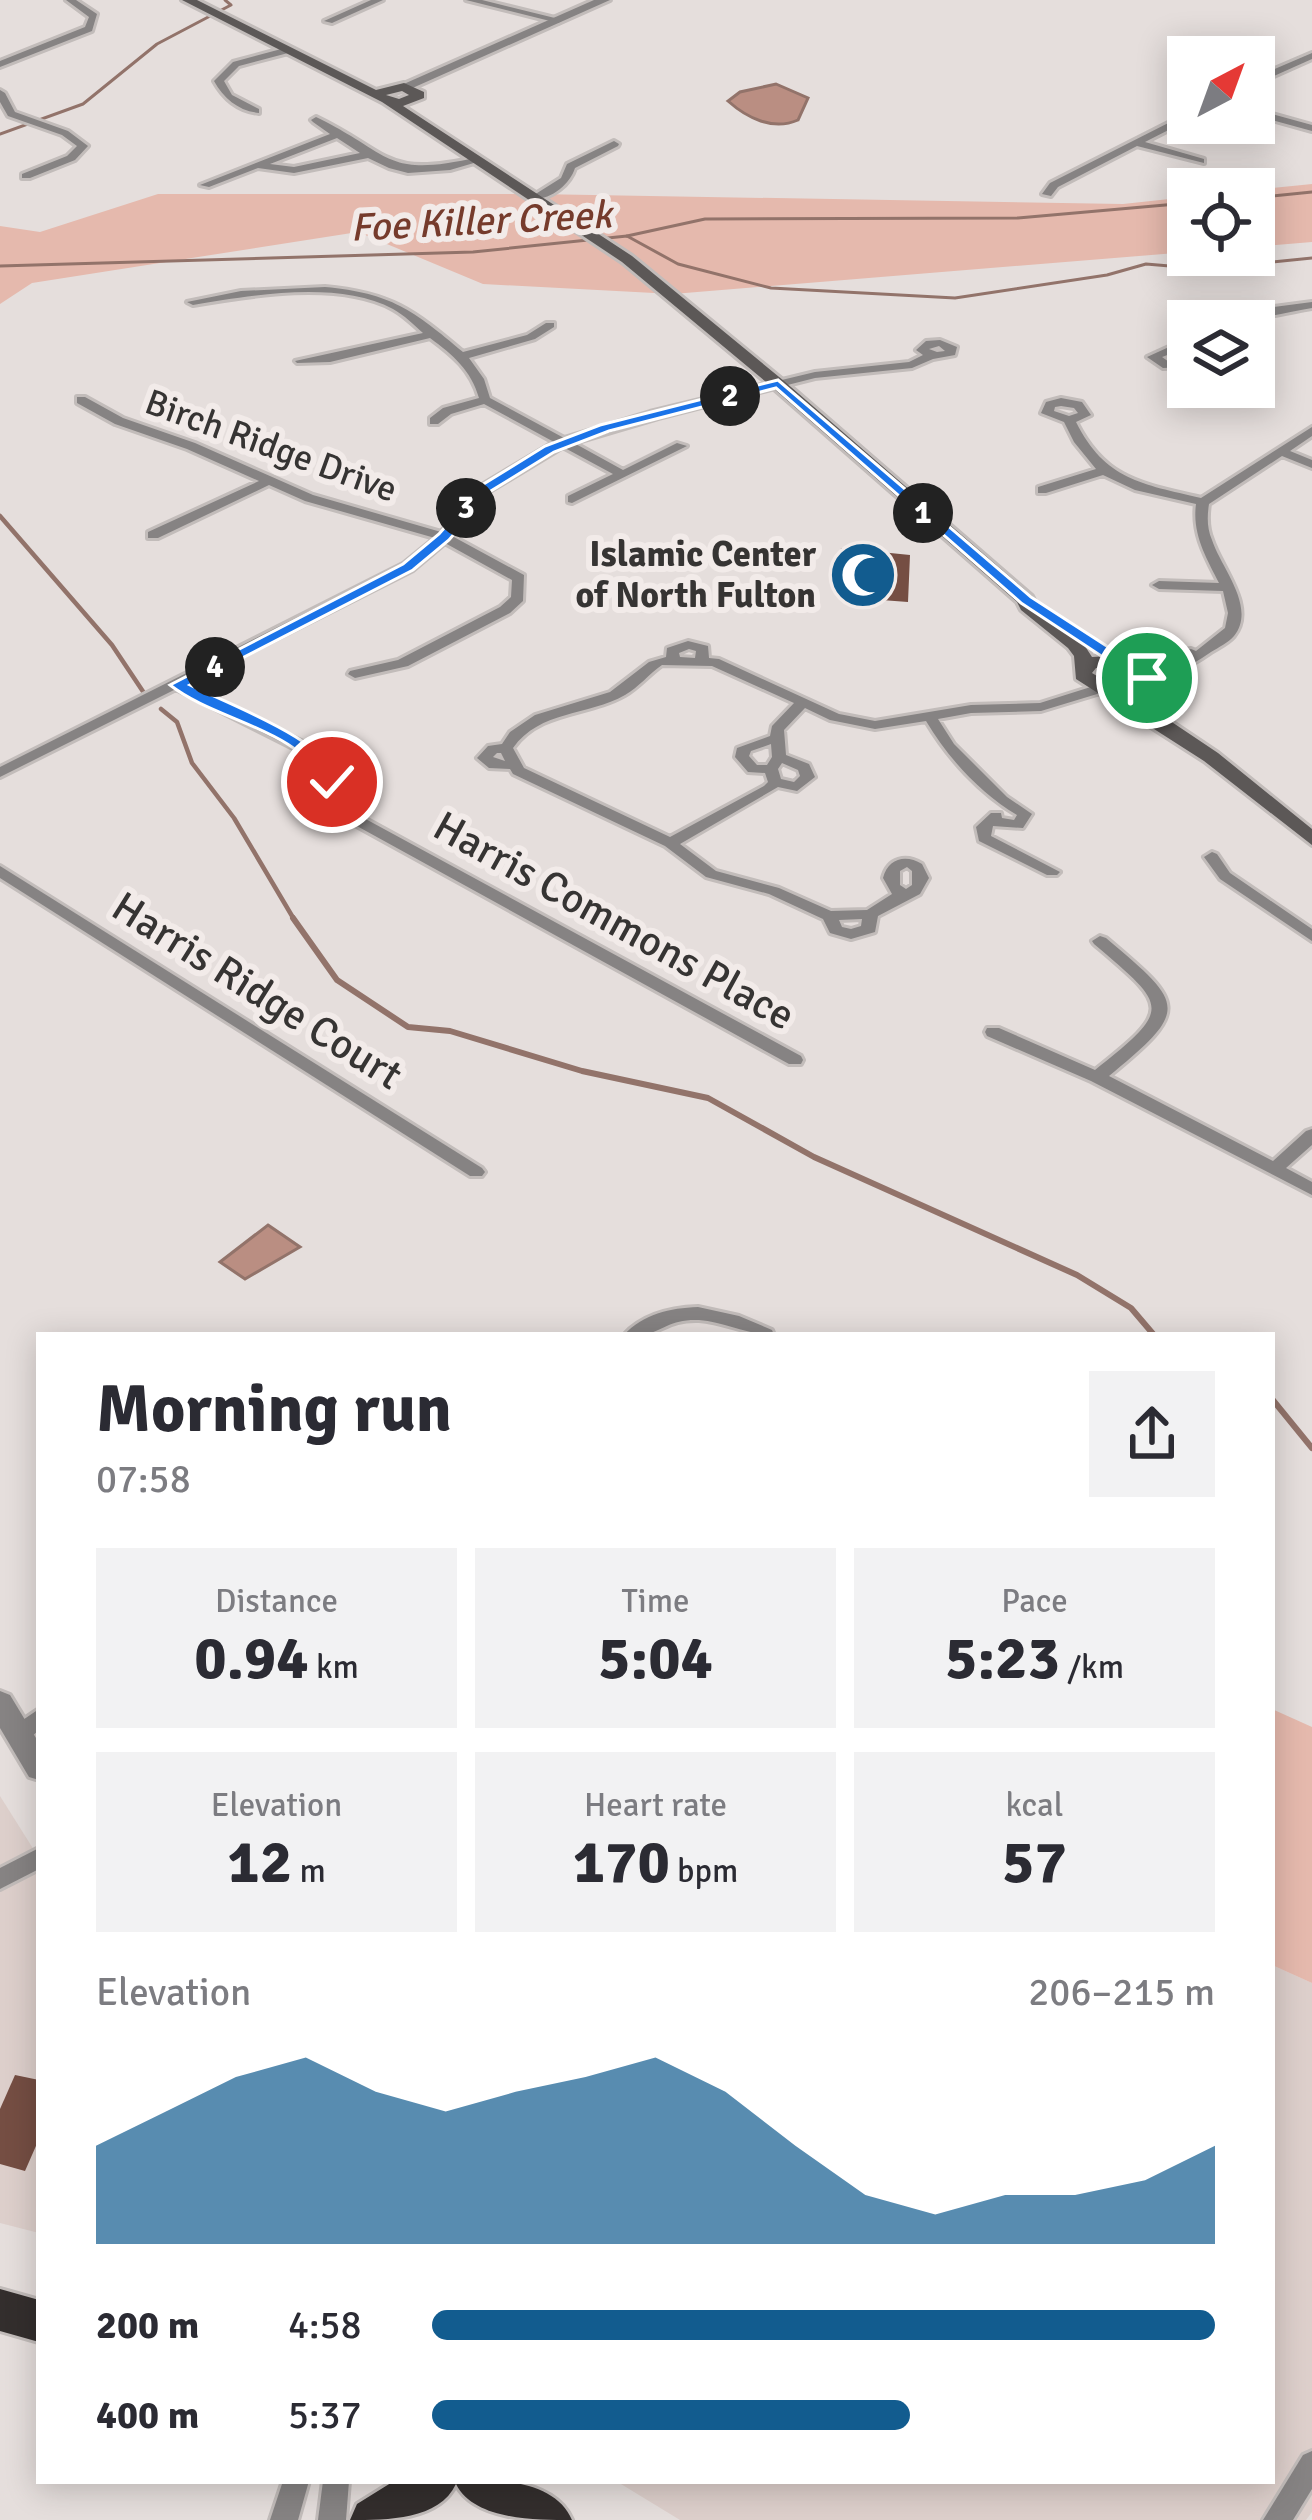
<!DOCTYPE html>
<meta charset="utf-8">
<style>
body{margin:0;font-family:Signika,sans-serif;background:#f2f2f3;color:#2b2b33;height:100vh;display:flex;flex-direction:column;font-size:45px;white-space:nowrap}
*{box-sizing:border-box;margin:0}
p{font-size:39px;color:#7c7c81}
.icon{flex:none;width:66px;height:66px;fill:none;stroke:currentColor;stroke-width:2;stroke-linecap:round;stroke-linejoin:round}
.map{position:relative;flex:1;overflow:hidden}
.panel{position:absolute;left:36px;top:1332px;width:1239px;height:1152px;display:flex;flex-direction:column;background:#fff;border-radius:0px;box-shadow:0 6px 30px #0003}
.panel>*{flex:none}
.needle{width:78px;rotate:41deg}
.fabs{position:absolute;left:1167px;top:36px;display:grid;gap:24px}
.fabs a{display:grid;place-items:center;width:108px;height:108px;border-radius:0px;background:#fff;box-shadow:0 6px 30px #0003;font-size:60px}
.pin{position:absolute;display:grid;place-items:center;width:102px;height:102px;color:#fff;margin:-51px;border:6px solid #fff;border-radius:50%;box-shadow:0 3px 12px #0007}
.km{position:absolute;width:60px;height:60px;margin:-30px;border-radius:50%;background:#222;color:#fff;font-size:33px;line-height:60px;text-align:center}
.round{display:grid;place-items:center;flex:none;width:126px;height:126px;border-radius:0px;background:#f2f2f3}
.head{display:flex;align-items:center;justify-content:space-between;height:204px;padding:0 60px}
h1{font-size:66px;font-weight:700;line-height:90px}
.metrics{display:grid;grid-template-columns:repeat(3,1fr);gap:18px;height:204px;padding:12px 60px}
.metrics div{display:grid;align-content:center;border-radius:0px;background:#f2f2f3;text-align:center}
.metrics b{font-size:60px;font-weight:700}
.metrics small{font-size:33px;font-weight:400}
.metrics p{font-size:33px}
.chart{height:336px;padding:24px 60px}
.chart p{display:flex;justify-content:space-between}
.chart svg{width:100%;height:216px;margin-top:12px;fill:#125c8f;opacity:.7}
ul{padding:0 60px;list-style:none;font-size:39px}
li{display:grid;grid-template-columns:192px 144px 1fr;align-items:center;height:90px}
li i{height:30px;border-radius:15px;background:#125c8f}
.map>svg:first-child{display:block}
.built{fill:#ddcfcb}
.green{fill:#e5b9ad}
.water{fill:#ba8e82;stroke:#92736a;stroke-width:3}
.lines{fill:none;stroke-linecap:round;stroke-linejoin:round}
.stream-far2{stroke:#92736a;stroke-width:3}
.stream-far1{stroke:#92736a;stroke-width:4.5}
.stream{stroke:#92736a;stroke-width:6}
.building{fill:#754e43}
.minor-casing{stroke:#c2bcba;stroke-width:6}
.tertiary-casing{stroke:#c2bcba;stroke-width:6}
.secondary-casing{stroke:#c2bcba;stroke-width:6}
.trunk-casing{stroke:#c2bcba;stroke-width:6}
.minor{fill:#868383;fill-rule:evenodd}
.tertiary{fill:#868383;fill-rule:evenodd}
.secondary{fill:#5c5857;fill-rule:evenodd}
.trunk{fill:#332e2d;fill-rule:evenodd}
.route{fill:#1a73e8;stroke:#fff;stroke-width:3}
.labels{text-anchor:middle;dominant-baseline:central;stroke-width:12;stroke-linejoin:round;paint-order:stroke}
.far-street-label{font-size:36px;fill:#363433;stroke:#f2ebe9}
.far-poi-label{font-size:36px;font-weight:bold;fill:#363433;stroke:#f2ebe9;text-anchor:end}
.far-water-label{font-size:39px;font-style:italic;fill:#763b2c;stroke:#f2ebe9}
.street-label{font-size:42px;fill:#363433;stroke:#f2ebe9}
</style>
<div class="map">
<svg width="1312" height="2520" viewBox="0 0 1312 2520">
<rect width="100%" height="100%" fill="#e5dedc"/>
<g class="built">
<path d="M0,1796L39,1858V2233L0,2223Z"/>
<path d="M1272,1965L1312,1983V2512L1306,2520H680L616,2481H1272Z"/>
</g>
<g class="green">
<path d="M1312,184V242L1254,247V190Z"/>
<path d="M158,194H535L1123,204L1188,197V252L673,294L483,284L358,232L32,283L0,304V226L40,232Z"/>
<path d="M1272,1709L1312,1727V1983L1272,1965Z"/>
</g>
<g class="water">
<path d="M776,84L808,98L798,120C773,131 747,118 728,101L740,92Z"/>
<path d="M268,1225L300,1247L245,1279L220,1262Z"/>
</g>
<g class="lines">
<g class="stream-far2">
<path d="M0,134L83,104L157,44L231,5L225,0"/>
<path d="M1254,198L1312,192"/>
<path d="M627,236L705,219L1018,218L1188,203"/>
<path d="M0,266L473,252L627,236L678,264L771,288L955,298L1107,275L1146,264L1205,269L1312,258"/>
</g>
<g class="stream-far1">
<path d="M0,516L112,645L144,693"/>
<path d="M161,709L177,722L192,763L234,818L295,921"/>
</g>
<g class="stream">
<path d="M293,918L337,980L408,1027L450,1031L582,1071L708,1098L814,1157L1077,1275L1131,1308L1154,1335"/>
<path d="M1272,1399L1312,1448"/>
</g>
</g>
<g class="building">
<path d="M841,548L910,555L908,602L868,599L871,577L837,574Z"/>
<path d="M15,2075L39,2080V2139L25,2171L0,2164V2109Z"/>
</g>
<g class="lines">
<defs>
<g id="minor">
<path d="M66,0H76L97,14L92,31L0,67V61L85,27L89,17Z"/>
<path d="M371,0H383L332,23L324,21Z"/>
<path d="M466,0H482L563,20L558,23Z"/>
<path d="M285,48L288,53L239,66L224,81L232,95L259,109V113C239,111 224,99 214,81L233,62Z"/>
<path d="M1312,53V59L1254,85V78Z"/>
<path d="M0,90L5,93L15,112L68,131L88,146L75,160L30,178H22V174L67,156L77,146L62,135L8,116L0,102Z"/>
<path d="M1254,109L1312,125V131L1254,115Z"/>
<path d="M1188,113V120L1145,142L1204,159V163L1137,146L1058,187L1051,196L1042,194L1050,183Z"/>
<path d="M316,117C393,154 383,179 479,157L484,160L450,170L408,173L389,168L368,158L294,173L258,168L209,187L200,185L330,134L313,122L311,120ZM337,138L360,153L294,167L270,164Z"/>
<path d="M614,141L619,144L618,146L575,168C570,184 552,199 534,199V195L561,178L567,164Z"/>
<path d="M325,287C391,293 413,310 463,352L527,335L546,323H554V327L535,339L469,358L484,379L490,398L564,438L650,412L815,372L909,362L923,355L916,350L926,341L940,340L957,347L955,355L933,359L912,368L815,378L658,418L574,443L623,470L677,443L687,446L572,503L568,502V496L613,474L563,447L490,491L452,536L524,575L523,601L510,613L408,666L355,678L348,674L350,671L398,660L500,607L511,597L512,580L445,543L413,570L187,684L311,746L333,766L338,804L801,1056L803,1060L801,1064H789L326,809L319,767L301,752L176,689L0,777V767L403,564L435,538L305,501L269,485L158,538H148V532L259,481L187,449L115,424L77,403V397H85L123,418L195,443L313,495L441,532L482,485L554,442L484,404L451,414L438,424H430V418L443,408L479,398C471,370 453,355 430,338L330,362L297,363L295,361L423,333C414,325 404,315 393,309C339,280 251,295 193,305L187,302L241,291ZM939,346L945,351L937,352L929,349Z"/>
<path d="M1312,302V308C1287,312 1253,321 1229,321L1259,309Z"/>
<path d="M1169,347L1188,351V358L1170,354L1162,357L1169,362L1188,361V367L1163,368L1147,357Z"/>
<path d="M1061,398L1082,402L1091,415L1076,422C1105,480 1142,484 1201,498L1312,427V436L1290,451L1312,460V468L1282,456L1209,504C1207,517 1207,528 1212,540C1221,568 1257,607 1234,636C1228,643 1219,647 1211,652C1187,669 1164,679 1134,684L1127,680L1129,677L1157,671L1185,658L1123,668L1116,664L1123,660L1191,649L1196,651L1225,628L1228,613L1223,591L1159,589L1152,585L1159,581L1219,583C1206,557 1192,534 1196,504L1135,490L1103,475L1046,493H1038V487L1096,469L1074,442L1064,422L1041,413L1046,402ZM1061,406L1074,408L1078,413L1069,416L1054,411L1055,407Z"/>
<path d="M688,641L708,646L709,658L719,659L839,714L875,721L971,705L1040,703L1097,685H1107V691L1041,711L971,713L938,719L954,744L1007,797L1032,814L1023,828L993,826L991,836L1060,872L1057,875H1047L979,841L976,827L991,813H1001L1002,818L1014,820L1017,815C980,793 948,758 926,721L875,729L830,720L805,708L784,730L786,755L809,764L815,777L797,791L778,787L680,844L716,871L779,888L831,911L867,910L892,894L883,878C888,858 906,854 922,864L929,878L920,894L878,916L875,932L851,939L830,933L823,919L769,894L706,877L665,846L513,774L510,769L489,768L477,758L488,746L502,744L510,732L535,715L610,692L649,662L666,657L667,648ZM689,649L696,651L695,658L680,657L679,653ZM662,665L712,666L794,703L772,726L770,736L737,748L735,757L748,772L765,773L768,782L764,786L670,837L524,768L513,748C540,710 588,716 625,695C639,687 649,674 662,665ZM771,744L772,757L767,765H757L749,756L751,751ZM497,753H501L505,761L493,757ZM782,763L798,770L800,776L794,782L781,779L778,769ZM907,867L912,871V885L906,889L900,885V871ZM862,919L861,926L851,929L842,927L839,920Z"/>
<path d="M1212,852L1217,854L1230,873L1312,929V941L1220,879L1204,857Z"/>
<path d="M0,866L482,1168L485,1172L482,1176H470L0,878Z"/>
<path d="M1100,936L1106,938C1184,1004 1191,1009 1109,1076L1273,1161L1306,1131L1312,1129V1145L1286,1168L1312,1182V1195L1091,1081L987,1036L985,1032L987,1028H999L1095,1070C1173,1008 1168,1007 1094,944L1092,941Z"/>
<path d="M698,1307L739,1316L772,1330L774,1335C747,1335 726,1322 699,1320C670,1319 665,1330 643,1335C637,1336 630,1335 624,1335C643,1314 670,1308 698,1307Z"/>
<path d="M39,1709V1730C30,1738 24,1744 11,1740L8,1734L11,1728Z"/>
<path d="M39,1848V1869L0,1889V1868Z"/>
<path d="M1312,2451V2489L1293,2520H1263L1303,2455Z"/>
<path d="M283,2481H309L298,2520H270Z"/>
<path d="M323,2481H349L346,2520H318Z"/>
</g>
<g id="tertiary">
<path d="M594,0H610L408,90L397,87Z"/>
<path d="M0,1691L10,1695L39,1743V1780L29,1777L0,1728Z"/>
</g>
<path id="secondary" d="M182,0H197L376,90L404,83L424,92V98L403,106L632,256L784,381L1032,596L1036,604L1081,640L1092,657L1113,656L1139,666L1141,683L1124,690L1218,753L1312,829V845L1204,761L1076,679L1074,656L1068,648L1021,610L1017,602L772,387L622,262L382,102ZM402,91L409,95L399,99L386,95ZM1111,667L1124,673L1123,679L1107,682L1092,673L1096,668Z"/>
<g id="trunk">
<path d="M0,2289L39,2300V2342L0,2331Z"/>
<path d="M394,2481C444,2481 549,2465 572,2520C534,2520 474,2520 456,2484C439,2520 388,2520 350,2520L357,2504Z"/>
</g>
</defs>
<use href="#minor" class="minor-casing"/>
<use href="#tertiary" class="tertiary-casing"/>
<use href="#secondary" class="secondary-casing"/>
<use href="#trunk" class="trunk-casing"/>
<use href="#minor" class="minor"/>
<use href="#tertiary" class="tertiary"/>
<use href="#secondary" class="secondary"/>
<use href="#trunk" class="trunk"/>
</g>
<path class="route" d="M778,380L1031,597L1133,663L1139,675H1152V681L1129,684L1121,669L1021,603L776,388L609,431L554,452L491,491L449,540L413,570L190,685C225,703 339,744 337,785H326C299,728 217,722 170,685L403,564L439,534L482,485L545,446L600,425Z"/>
<defs>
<symbol id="mosque-disc" viewBox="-11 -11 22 22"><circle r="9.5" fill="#125c8f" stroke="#f2ebe9"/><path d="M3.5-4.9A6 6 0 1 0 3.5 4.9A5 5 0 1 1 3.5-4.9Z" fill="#fff"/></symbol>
</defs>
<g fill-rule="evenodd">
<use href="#mosque-disc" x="825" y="537" width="76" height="76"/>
</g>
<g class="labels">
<g class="far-street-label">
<text transform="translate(271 446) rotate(20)">Birch Ridge Drive</text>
</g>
<g class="far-poi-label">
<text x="816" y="554">Islamic Center<tspan x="816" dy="41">of North Fulton</tspan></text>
</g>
<g class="far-water-label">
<text transform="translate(481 221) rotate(-3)">Foe Killer Creek</text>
</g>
<g class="street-label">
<text transform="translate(614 921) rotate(29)">Harris Commons Place</text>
<text transform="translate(257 991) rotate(32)">Harris Ridge Court</text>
</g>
</g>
</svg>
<div class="fabs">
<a><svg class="needle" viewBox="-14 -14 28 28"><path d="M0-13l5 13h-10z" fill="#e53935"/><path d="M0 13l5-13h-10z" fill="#7c7c81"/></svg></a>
<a><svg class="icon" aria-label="locate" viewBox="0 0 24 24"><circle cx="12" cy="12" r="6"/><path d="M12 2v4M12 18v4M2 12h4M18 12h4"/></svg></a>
<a><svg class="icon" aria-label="layers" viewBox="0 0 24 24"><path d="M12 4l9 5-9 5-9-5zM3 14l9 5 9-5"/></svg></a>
</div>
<div class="pin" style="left:1147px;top:678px;background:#1e9e55"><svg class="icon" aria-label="arrive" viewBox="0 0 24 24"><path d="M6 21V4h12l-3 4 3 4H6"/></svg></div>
<div class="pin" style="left:332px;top:782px;background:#d93025"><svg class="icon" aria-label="check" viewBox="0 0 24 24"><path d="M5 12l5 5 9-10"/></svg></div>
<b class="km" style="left:923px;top:513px">1</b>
<b class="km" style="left:730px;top:396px">2</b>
<b class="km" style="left:466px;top:508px">3</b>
<b class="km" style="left:215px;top:667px">4</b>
<section class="panel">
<div class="head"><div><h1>Morning run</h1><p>07:58</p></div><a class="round"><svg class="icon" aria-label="share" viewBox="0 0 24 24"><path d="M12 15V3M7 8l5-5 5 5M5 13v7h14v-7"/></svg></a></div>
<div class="metrics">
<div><p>Distance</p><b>0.94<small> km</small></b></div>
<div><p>Time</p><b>5:04</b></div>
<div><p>Pace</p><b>5:23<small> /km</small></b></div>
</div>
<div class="metrics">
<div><p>Elevation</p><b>12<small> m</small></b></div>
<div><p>Heart rate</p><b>170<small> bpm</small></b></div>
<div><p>kcal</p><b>57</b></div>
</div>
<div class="chart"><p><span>Elevation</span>206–215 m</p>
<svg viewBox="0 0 160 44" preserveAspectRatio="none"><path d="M0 44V24L10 17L20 10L30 6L40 13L50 17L60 13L70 10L80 6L90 13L100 24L110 34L120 38L130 34L140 34L150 31L160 24V44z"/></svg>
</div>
<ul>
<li><b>200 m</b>4:58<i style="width:100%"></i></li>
<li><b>400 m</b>5:37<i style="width:61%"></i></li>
</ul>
</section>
</div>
